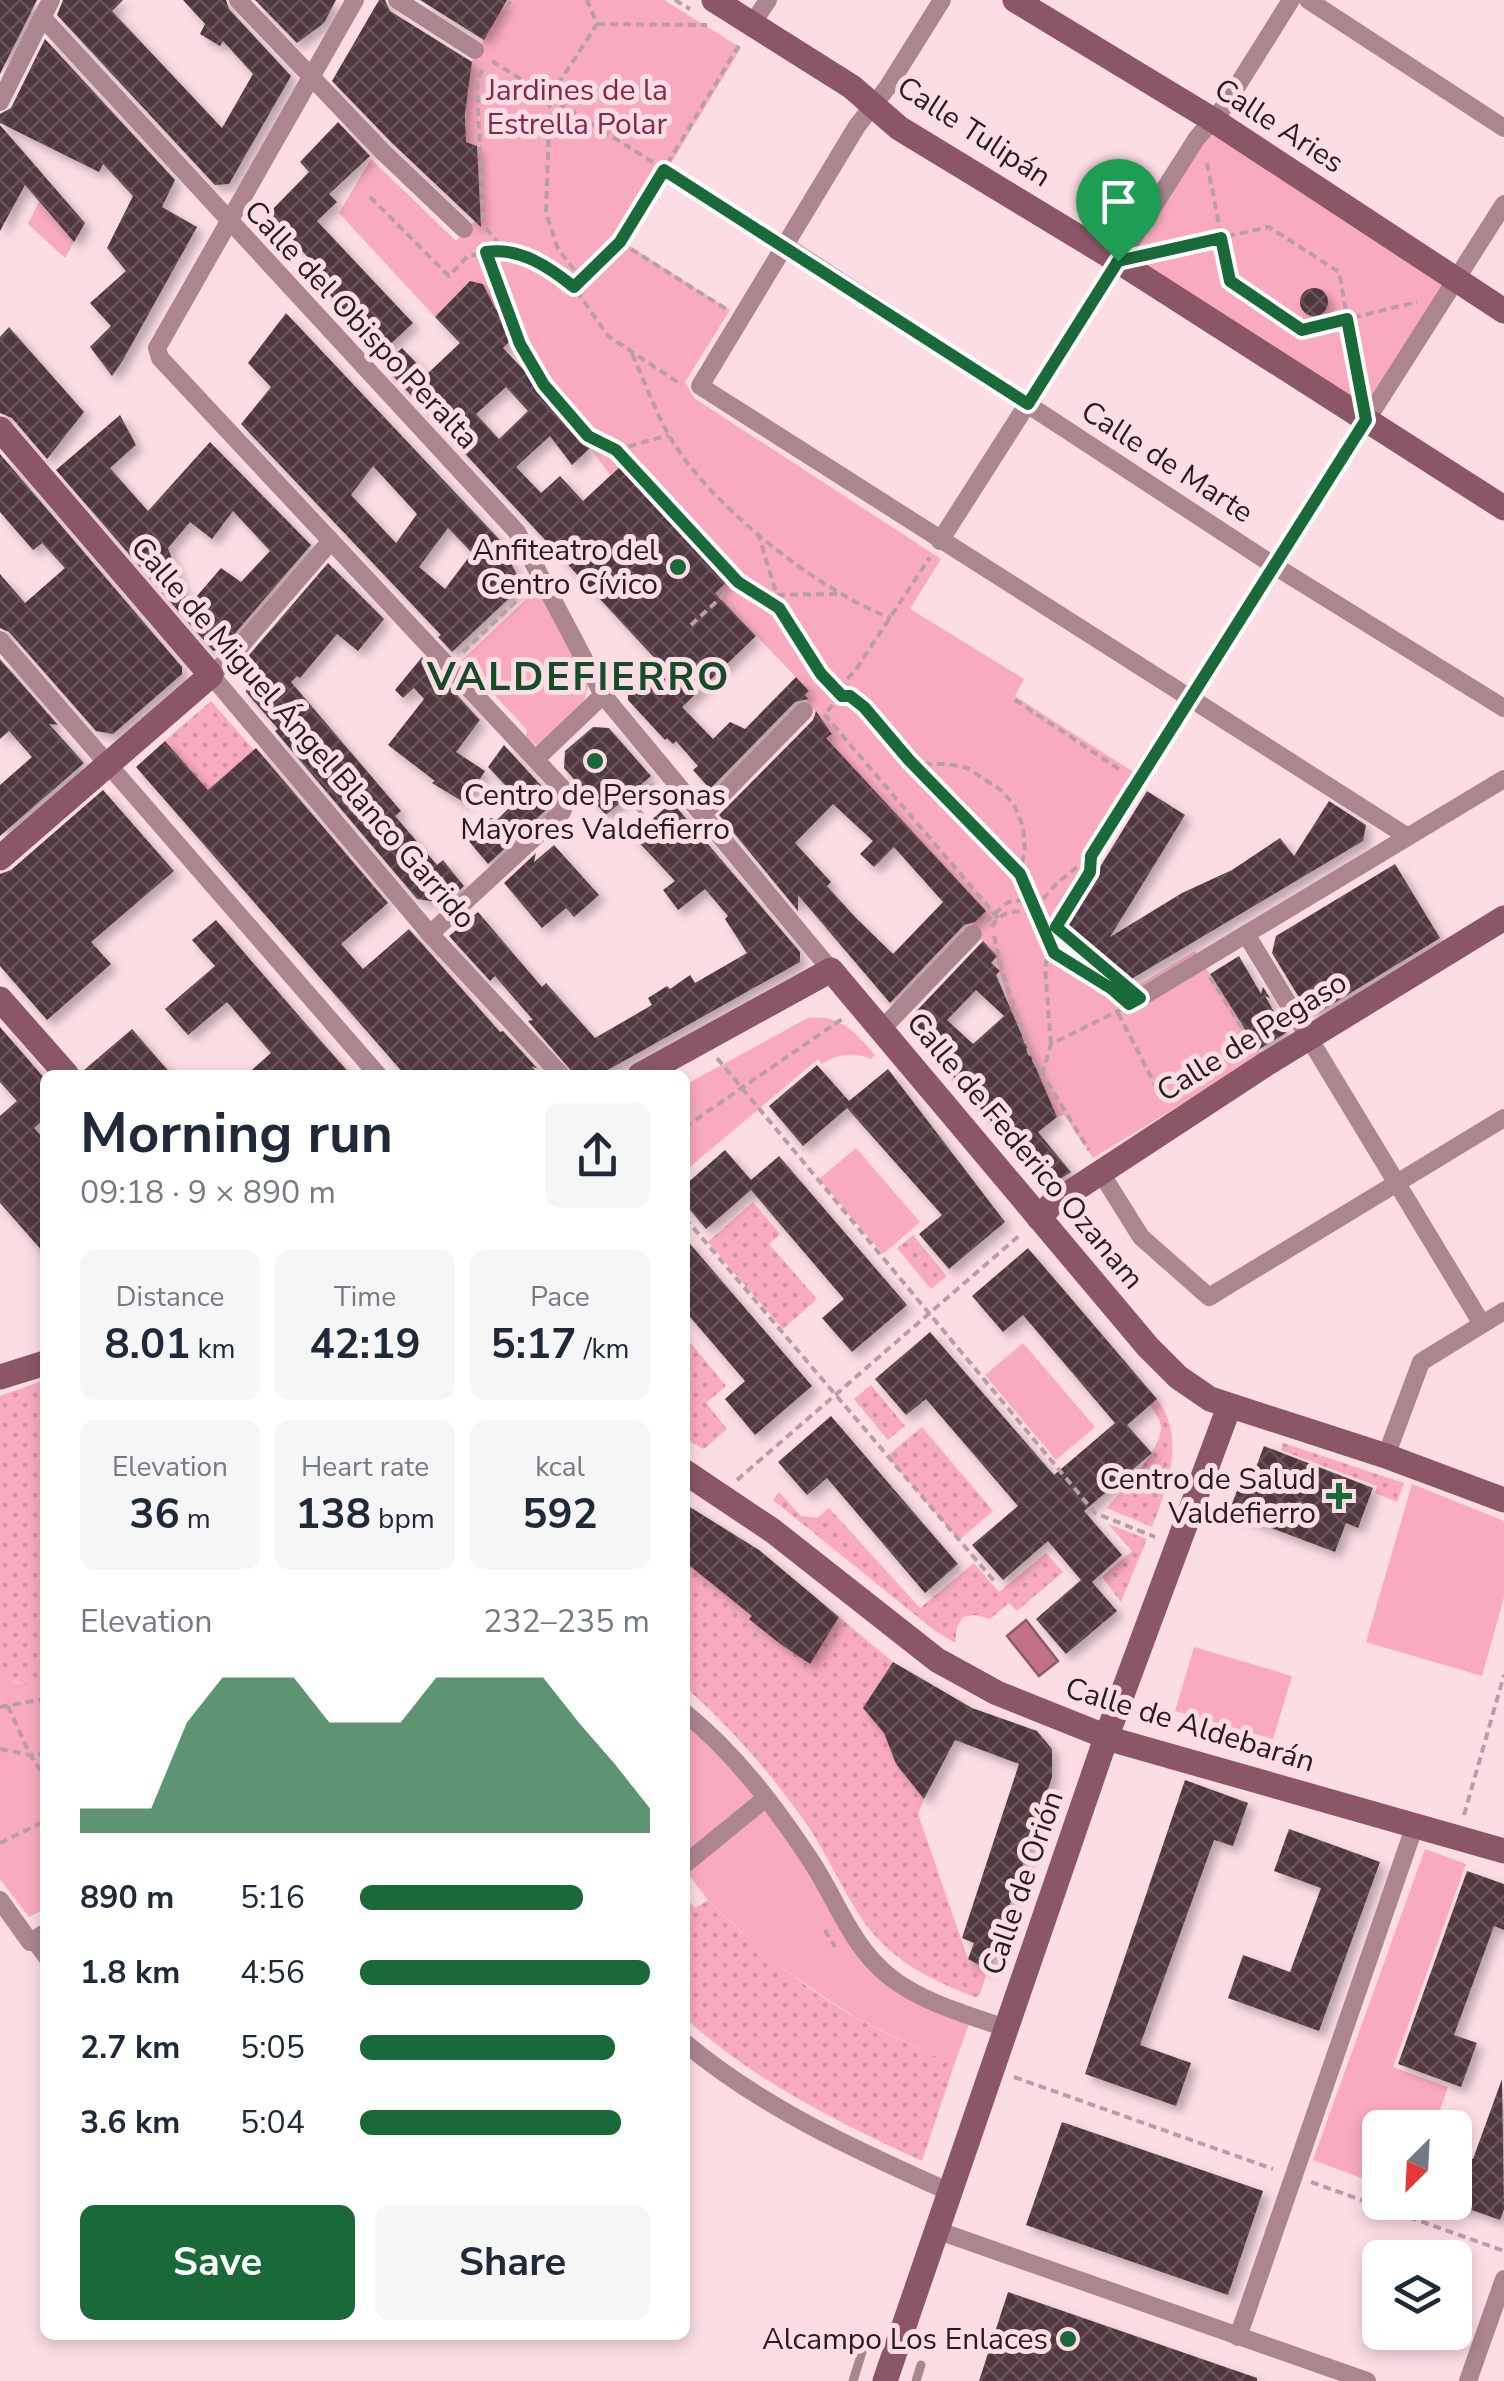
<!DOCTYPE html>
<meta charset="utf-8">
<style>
body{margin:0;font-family:"Nunito Sans",sans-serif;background:#f6f6f7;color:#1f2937;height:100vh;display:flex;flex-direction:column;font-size:38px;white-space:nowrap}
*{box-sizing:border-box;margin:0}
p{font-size:32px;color:#747a83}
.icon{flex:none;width:55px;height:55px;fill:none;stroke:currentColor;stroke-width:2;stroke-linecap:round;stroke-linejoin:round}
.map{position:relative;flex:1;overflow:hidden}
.drawer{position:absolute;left:40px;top:1070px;width:650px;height:1270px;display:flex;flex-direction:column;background:#fff;border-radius:15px;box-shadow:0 5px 15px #0003}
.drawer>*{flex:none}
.needle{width:65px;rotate:204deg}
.tools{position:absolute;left:1362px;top:2110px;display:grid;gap:20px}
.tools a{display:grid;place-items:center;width:110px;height:110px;border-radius:15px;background:#fff;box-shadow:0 5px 15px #0003;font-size:50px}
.pin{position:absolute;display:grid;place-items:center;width:85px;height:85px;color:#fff;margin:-102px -42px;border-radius:50% 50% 50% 0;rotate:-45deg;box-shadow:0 0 10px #0007}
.pin .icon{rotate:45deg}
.round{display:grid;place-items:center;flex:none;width:105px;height:105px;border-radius:15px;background:#f6f6f7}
.headline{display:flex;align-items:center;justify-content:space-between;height:170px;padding:0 40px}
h1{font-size:55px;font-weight:700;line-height:75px}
.figures{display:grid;grid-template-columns:repeat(3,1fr);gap:15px;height:170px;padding:10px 40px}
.figures div{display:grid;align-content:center;border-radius:15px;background:#f6f6f7;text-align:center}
.figures b{font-size:42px;font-weight:700}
.figures small{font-size:28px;font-weight:400}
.figures p{font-size:28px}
.chart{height:280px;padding:20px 40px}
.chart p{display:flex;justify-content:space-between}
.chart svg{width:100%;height:180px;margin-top:10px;fill:#1a6938;opacity:.7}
.action{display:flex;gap:20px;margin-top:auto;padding:20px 40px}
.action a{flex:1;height:115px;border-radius:15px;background:#1a6938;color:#fff;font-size:40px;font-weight:700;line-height:115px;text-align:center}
.action a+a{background:#f6f6f7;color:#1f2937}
ul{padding:0 40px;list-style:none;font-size:32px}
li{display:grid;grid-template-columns:160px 120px 1fr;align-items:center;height:75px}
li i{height:25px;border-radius:12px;background:#1a6938}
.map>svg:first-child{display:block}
.grass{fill:url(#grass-dots)}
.green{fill:#f9aabf}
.water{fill:#c17188;stroke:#935868;stroke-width:2.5}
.building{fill:url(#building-cross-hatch);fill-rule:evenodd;filter:url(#shadow)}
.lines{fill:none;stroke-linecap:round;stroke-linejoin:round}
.path{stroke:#b89fa5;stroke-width:4;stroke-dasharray:8 5;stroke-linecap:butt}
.lane{stroke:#ab868f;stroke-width:9}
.street{stroke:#ab868f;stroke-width:18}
.secondary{stroke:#8b5766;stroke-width:25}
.route-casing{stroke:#fff;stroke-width:20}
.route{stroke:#1a6938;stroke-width:12}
.poi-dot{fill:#1a6938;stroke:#fcdde4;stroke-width:4}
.labels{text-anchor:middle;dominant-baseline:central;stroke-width:10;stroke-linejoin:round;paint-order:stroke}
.park-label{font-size:30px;fill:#86264a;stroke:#fcdde4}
.street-label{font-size:30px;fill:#271c1f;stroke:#fcdde4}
.poi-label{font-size:30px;fill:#271c1f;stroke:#fcdde4;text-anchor:end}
.district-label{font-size:40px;font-weight:bold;letter-spacing:2.5px;fill:#164b29;stroke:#fcdde4}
</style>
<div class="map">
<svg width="1504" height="2381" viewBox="0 0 1504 2381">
<defs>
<pattern id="grass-dots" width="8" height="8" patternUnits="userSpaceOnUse" patternTransform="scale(2.5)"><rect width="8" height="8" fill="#f9aabf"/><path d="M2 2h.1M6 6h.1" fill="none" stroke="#d592a4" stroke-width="1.8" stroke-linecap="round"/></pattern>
<pattern id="building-cross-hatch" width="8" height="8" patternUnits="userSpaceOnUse" patternTransform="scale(2.5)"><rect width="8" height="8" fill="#51393f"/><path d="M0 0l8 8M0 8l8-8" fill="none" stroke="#675358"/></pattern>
<filter id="shadow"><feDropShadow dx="6" dy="6" stdDeviation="5" flood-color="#0004"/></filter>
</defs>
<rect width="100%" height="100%" fill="#fcdde4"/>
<g class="grass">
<path d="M211,701L254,750L208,790L165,741Z"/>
<path d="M753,1202L780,1234L769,1244L817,1299L783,1329L708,1242Z"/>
<path d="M913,1235L947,1276L931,1289L897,1248Z"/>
<path d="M685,1336L726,1386L706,1403L727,1429L704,1449L685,1439Z"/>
<path d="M45,1380V1685C28,1686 13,1683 0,1673V1396Z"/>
<path d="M871,1385L905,1426L888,1440L854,1399Z"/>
<path d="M1157,1399C1186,1438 1168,1486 1152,1527L1107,1508C1122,1490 1162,1450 1161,1427C1160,1419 1155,1412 1150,1405Z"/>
<path d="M922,1427L993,1511L959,1540L887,1456Z"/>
<path d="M1283,1443L1404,1483L1397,1502L1375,1493L1377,1486L1281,1450Z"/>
<path d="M779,1492L801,1516L817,1518L829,1508L920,1608L974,1563L999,1592L1046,1553L1063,1572L1017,1611L1009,1603L990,1619L975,1615L963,1617L957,1627L955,1643L934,1630L773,1500Z"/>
<path d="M1108,1524L1147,1539L1121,1602L1102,1577L1132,1551Z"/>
<path d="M685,1562L752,1616L750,1619L809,1664L839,1617L893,1662L864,1708L884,1733L896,1764L924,1799L918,1814L968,1959L988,1970L979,1996L975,1997C928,1979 886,1958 858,1913C840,1885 827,1854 808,1826C772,1775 732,1728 685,1687Z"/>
<path d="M685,1896L695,1908L708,1900C755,1946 804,1990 862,2021C892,2037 924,2050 954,2065L922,2161C838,2122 754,2081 685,2018Z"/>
</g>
<g class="green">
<path d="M506,0H664L741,48L623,242L730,310L685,382L694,398L941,559L910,609L1024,679L1015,696L1149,782L1058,927L1132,989L1195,951L1262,1055L1093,1158L1064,1115L1057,1117L1011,1010L994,952L969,928L985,910L826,738L832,733L804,697L809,691L726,604L714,614L624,463L610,475L568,418L523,370L501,307L496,310L483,284L470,281L435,317L339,213L371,159L456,241L475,221L479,224L477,146L466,142V108L472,61Z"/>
<path d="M1213,120L1455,280L1366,420L1118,261Z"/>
<path d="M39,202L74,242L65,258L28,224Z"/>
<path d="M540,586L588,687L582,708L538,746L526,738L527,730L462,660Z"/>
<path d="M808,1018C841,1014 855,1032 875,1055L871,1059C853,1052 838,1054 822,1064L818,1059L685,1171V1085Z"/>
<path d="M856,1148L920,1222L883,1254L819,1179Z"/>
<path d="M1023,1343L1095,1427L1056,1460L985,1375Z"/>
<path d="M1412,1484L1504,1521V1597L1482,1676L1366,1642Z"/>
<path d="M1194,1647L1292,1676L1273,1739L1175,1711Z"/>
<path d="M0,1673L17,1683L45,1685V1909L29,1917L0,1879Z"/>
<path d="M685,1720L747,1785L782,1830L857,1952L970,2021L954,2065L860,2020L827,1999L773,1961L708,1900L685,1870Z"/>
<path d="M1425,1849L1466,1864L1393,2067L1448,2087L1434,2127L1380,2128V2185L1313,2160Z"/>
</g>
<path class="water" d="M1026,1620L1058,1661L1039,1676L1007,1636Z"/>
<g class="building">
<path d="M0,0H37L0,74Z"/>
<path d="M63,0H123L112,11L222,128L253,74L223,41L220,46L200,34L205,24L183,0H226L229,9L291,76L229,184L215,185L57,15Z"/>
<path d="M255,0H336L324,23L297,43Z"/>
<path d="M379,0H385L390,11L472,62L465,114L466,142L477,146L481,227L392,143L332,81Z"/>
<path d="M420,0H507L484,40Z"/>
<path d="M45,39L175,180L162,207L197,227L123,360L112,376L90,347L111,326L90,303L126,271L107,248L133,196L103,164L99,172L0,123V114L11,108Z"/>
<path d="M338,122L370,156L329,194L337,202L317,221L413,323L383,351L311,275L318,268L268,214L309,172L300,162Z"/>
<path d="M0,125L85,223L74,242L25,185L0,231Z"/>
<path d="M470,281L483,284L496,310L501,305L512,339L503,348L554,402L590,448L572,465L550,436L516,467L541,493L560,476L583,501L624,463L731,578L715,593L756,636L682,707L713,739L730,722L745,729L796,677L809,691L805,695L808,699L795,702L710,789L693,770L698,766L676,741L673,744L667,738L665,740L628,700V694L660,664L383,365L402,348L427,374L460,343L435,317ZM506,387L528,411L499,439L476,414Z"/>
<circle cx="1314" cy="302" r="14"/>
<path d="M286,313L500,540L522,586L452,652L438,637L441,635L241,424L271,387L248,363ZM373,466L417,514L396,543L351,495ZM448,528L472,553L445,589L419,567Z"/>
<path d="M9,327L84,412L47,459L12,418L0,413V337Z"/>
<path d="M120,415L136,445L110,468L148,511L210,442L311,545L225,645L213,651L56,470ZM233,511L270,551L241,582L221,568L185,610L186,598L168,548L190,522L212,539Z"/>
<path d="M0,454L182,667V674L113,734L96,731L9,632L0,628V574L25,603L65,568L42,543L33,550L0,512Z"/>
<path d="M328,563L384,619L358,651L337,634L300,678L297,676L291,682L401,811L395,816L437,865L443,860L464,886L445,903L417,899L275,731L278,729L246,692L249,655Z"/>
<path d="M422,657L480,720L456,752L485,771L465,803L432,783L435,781L388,745L424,699L414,688L403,698L395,690Z"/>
<path d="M0,659L58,725L49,724L84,763L0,836V785L32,757L9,731L0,739Z"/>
<path d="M816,711L832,734L826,738L986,911L975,922L964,925L890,1003L798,895V911L719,815L813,720ZM833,804L873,841L860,854L874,867L894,847L943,902L893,954L855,917L827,886L831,882L795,843Z"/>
<path d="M593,727L609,728L651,776L606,815L564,768L565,751Z"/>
<path d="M165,741L208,790L256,748L388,903L341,944L363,969L409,929L500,1032L503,1031L537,1068L532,1067L539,1075H405L136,767Z"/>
<path d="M504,745L547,792L549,800L547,809L488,864L467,839L491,818L497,820L518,799L488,767Z"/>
<path d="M103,790L174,871L91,942L111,964L47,1020L0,966V874L11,870Z"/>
<path d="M1147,791L1185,815L1110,937L1182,893L1232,870L1280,838L1294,856L1329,801L1366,825L1363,841L1128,981L1064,925Z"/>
<path d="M672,802L800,952V962L599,1075L573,1073L528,1021L533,1020L495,976L490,981L449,936L478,912L542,987L546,983L595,1038L652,1005L648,998L667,986L670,989L690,975L695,983L747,953L725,919L728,916L705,889L678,910L663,890L675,881L633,836Z"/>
<path d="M554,845L599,895L574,917L566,908L542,928L504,883L536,853L534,862Z"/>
<path d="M1395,864L1440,938L1318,1013L1306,1009L1272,953L1276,936Z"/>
<path d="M216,920L306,1024L351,1075H246L271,1053L227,1002L188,1035L165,1009L215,966L192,940Z"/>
<path d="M983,941L997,956L991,963L1000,971L996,975L1057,1117L1038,1132L1071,1172L1048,1187L906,1022ZM976,990L1004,1016L973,1044L947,1020Z"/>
<path d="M1239,956L1261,994L1263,987L1270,998L1265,996L1286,1033L1258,1050L1210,974Z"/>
<path d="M0,1027L45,1079V1118L34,1128L45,1140V1254L0,1203V1116L17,1101L0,1082Z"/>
<path d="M132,1029L172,1075H83V1071Z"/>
<path d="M817,1065L849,1101L888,1069L1005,1222L949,1269L919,1234L942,1215L847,1108L803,1146L769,1106Z"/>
<path d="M725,1150L751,1180L779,1156L907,1305L852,1352L822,1318L844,1299L751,1190L706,1229L685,1204V1185Z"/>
<path d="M685,1238L812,1386L755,1435L725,1399L745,1381L685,1311Z"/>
<path d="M1028,1248L1157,1399L1127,1425L1152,1453L1084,1511L1122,1555L1092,1582L1117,1611L1066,1654L1036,1619L1081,1580L1048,1541L1003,1580L972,1545L1018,1506L926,1399L906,1415L875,1379L930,1332L1054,1475L1115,1423L1023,1315L1003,1332L972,1296Z"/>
<path d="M831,1416L958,1564L925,1593L827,1478L807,1495L778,1462Z"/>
<path d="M1264,1446L1373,1488L1358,1528L1346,1523L1335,1552L1229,1512L1244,1472L1253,1475Z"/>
<path d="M685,1504L759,1550L839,1617L810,1664L779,1643L749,1619L752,1616L685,1562Z"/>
<path d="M893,1662L972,1708L1037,1731L1052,1749V1777L988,1970L968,1959L974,1943L962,1938L1019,1764L955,1740L924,1799L896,1764L884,1733L863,1708Z"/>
<path d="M1185,1780L1248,1803L1233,1846L1214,1840L1140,2045L1191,2063L1176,2106L1085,2074Z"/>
<path d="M1289,1829L1380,1862L1319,2031L1228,1998L1243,1955L1290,1972L1321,1888L1274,1871Z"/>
<path d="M1467,1871L1504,1884V1930L1494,1926L1454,2035L1477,2043L1461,2087L1398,2064Z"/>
<path d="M1502,2079L1504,2209L1500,2220L1455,2204V2153L1473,2159Z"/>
<path d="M1062,2122L1263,2191L1228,2295L1026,2225Z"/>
<path d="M1008,2292L1257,2378V2381H979Z"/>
</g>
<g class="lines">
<g class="path">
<path d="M675,0L690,9"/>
<path d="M506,8L511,0"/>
<path d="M597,24L707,25"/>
<path d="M492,61L767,234"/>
<path d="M482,70L477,82L483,219"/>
<path d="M1207,163L1230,281L1302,330L1417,302"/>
<path d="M370,197L449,276L468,256L486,252H505L535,260L574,287L608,336L682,385"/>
<path d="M486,228L505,252"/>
<path d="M620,242L726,309"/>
<path d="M478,244L486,252L521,344L544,385L588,436L616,450L738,582L779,609L821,674L842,696L860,703L909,760L921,764H949L967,768L1001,790L1014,805L1023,827L1025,849L1020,874"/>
<path d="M1151,253L1269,227L1339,272L1360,387"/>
<path d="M582,280L558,249L546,213L550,97L597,24L587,0"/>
<path d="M574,287L620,242L739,45"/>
<path d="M632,354C644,380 654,408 667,432C705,502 818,591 891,618"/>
<path d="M616,450L669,435"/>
<path d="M758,533L778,599L775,605"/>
<path d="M777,595L837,594"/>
<path d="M691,625L738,582"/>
<path d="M463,652L528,590"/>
<path d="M838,688L855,671L930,557"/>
<path d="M623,689L655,658"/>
<path d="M842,696L824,714L998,918"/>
<path d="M1015,700L1119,769"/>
<path d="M910,761L1020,874L1054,953L1119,994"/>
<path d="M643,815L632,802L654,784"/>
<path d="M985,922L1008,902L1044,898L1057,883L1091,856"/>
<path d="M992,927C1002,908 1020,909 1039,917"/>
<path d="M994,936L1004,977L1030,1054L1089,1150"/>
<path d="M1210,977L1253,1045"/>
<path d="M1124,985L1056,927L1090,871L1091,856L1128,796"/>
<path d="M1118,1013L1164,1102"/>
<path d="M1051,1044L1045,967L1056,927"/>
<path d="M717,1058L1095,1513L1155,1537"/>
<path d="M1042,1075L1051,1044L1124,1008"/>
<path d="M685,1127L842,1019"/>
<path d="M685,1218L995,1582"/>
<path d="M737,1480L1021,1234"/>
<path d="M8,1706L30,1755L45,1777"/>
<path d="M0,1707L45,1699"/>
<path d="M0,1749L30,1755L45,1754"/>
<path d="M1464,1815L1504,1675"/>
<path d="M0,1843L45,1821"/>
<path d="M825,1930L835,1947"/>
<path d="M1014,2077L1273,2169"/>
<path d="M1311,2182L1504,2251"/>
</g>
<g class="lane">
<path d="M30,1942L45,1962"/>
<path d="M853,2381L867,2336"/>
<path d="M916,2381L921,2365"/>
</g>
<g class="street">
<path d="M238,0L383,152L464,229"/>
<path d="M355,0L157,348L160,358L562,788L566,802L562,812L430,934"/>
<path d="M397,0L475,50"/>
<path d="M942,0L887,88L857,126L700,386L1405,835"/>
<path d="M1308,0L1504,128"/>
<path d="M42,17L517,532L603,695L831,970"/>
<path d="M752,24L768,0"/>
<path d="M0,102L51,0"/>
<path d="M786,246L1273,565L1504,708"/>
<path d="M331,541L230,658L211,675L430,934L561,1075"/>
<path d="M940,541L1197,138L1224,107L1291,0"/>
<path d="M0,640L378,1075"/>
<path d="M537,758L603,695"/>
<path d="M1137,781L1504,204"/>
<path d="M703,814L804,711"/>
<path d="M1246,934L1482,1324"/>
<path d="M1140,998L1504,779"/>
<path d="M880,1031L973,934"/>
<path d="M1106,1181L1141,1237L1209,1297L1504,1118"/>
<path d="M1386,1456L1421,1362L1504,1311"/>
<path d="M685,1713C736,1754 777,1809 813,1864C838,1903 852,1947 890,1977C923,2003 969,2015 1008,2029"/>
<path d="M685,1864L766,1798"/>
<path d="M0,1900L30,1942L45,1933"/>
<path d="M685,2043C764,2109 858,2151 952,2193"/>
<path d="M939,2231L1367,2381"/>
<path d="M1238,2337L1415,1825"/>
<path d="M1468,2381L1504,2279"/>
</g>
<g class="secondary">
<path d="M714,0L852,87L899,128L1118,261L1504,508"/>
<path d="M1015,0L1213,120L1504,311"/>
<path d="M0,429L211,675L0,858"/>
<path d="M0,999L67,1075"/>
<path d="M640,1075L831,970L1148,1347L1178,1377L1210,1399L1386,1456L1504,1500"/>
<path d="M1039,1218L1051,1205L1263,1066L1504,918"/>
<path d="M0,1377L45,1363"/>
<path d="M685,1472L773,1531L937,1660L997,1693L1117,1741L1504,1851"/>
<path d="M885,2381L1106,1738L1229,1407"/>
</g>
</g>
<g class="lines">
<defs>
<path id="route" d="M664,170L1028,404L1118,261L1221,238L1230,281L1302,330L1347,319L1366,420L1091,856L1090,872L1056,927L1140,998L1129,1004L1112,989L1054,953L1020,874L909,760L864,707L850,696H842L821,674L779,608L738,582L616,450L588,436L544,385L520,344L486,252C520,247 549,267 574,287L620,242Z"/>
</defs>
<use href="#route" class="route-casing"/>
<use href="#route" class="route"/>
</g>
<g class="poi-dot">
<circle cx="678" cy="567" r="10"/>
<circle cx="595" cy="761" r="10"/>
<path d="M1334 1481h10v10h10v10h-10v10h-10v-10h-10v-10h10z"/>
<circle cx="1068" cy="2339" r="10"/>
</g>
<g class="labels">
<g class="park-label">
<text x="577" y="90">Jardines de la<tspan x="577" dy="34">Estrella Polar</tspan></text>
</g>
<g class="street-label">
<text transform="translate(1279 126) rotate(33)">Calle Aries</text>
<text transform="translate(974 132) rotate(33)">Calle Tulipán</text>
<text transform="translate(361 325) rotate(47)">Calle del Obispo Peralta</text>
<text transform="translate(1167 462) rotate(33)">Calle de Marte</text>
<text transform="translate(303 733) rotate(49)">Calle de Miguel Ángel Blanco Garrido</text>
<text transform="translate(1252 1037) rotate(-32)">Calle de Pegaso</text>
<text transform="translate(1025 1151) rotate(50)">Calle de Federico Ozanam</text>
<text transform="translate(1190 1725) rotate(17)">Calle de Aldebarán</text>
<text transform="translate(1023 1883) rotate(-71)">Calle de Orión</text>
</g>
<g class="poi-label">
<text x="658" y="550">Anfiteatro del<tspan x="658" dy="34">Centro Cívico</tspan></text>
<text x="595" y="795" text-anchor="middle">Centro de Personas<tspan x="595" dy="34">Mayores Valdefierro</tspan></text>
<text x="1316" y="1479">Centro de Salud<tspan x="1316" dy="34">Valdefierro</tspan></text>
<text x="1048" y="2339">Alcampo Los Enlaces</text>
</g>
<g class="district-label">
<text x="579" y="677">VALDEFIERRO</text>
</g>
</g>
</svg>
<div class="tools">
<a><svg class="needle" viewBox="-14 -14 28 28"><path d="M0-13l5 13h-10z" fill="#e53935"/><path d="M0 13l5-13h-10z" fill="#747a83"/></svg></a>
<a><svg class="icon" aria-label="layers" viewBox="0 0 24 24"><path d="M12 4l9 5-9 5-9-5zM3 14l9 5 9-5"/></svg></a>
</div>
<div class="pin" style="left:1118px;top:261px;background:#1e9e55"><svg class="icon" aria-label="arrive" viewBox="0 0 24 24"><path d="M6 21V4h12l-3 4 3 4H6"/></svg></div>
<section class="drawer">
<div class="headline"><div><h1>Morning run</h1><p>09:18 · 9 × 890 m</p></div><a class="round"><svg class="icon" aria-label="share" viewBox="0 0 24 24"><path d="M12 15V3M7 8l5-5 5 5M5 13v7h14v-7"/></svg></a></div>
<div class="figures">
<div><p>Distance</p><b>8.01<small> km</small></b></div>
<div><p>Time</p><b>42:19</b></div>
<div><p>Pace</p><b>5:17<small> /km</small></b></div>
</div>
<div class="figures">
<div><p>Elevation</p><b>36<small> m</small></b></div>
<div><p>Heart rate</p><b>138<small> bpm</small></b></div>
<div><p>kcal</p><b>592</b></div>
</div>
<div class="chart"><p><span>Elevation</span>232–235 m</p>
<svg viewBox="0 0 160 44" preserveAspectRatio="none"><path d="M0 44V38L10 38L20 38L30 17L40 6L50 6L60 6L70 17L80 17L90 17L100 6L110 6L120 6L130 6L140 17L150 27L160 38V44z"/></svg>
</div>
<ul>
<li><b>890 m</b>5:16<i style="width:77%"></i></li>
<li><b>1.8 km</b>4:56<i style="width:100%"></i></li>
<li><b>2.7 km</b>5:05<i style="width:88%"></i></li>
<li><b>3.6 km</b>5:04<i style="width:90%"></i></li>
</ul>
<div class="action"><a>Save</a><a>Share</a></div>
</section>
</div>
